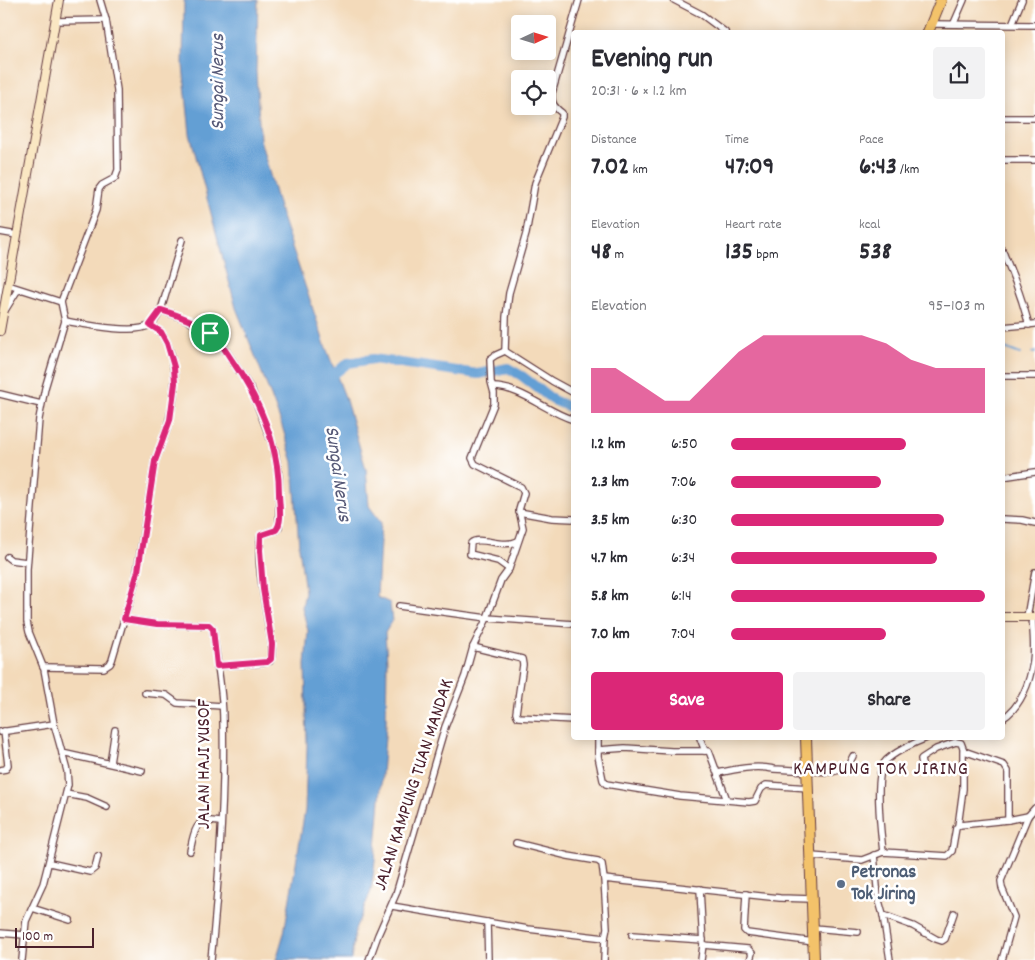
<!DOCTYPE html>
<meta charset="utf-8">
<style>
body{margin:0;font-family:Dekko,sans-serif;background:#f2f2f3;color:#2b2b33;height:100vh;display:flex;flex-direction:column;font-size:19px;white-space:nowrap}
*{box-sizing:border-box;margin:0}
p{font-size:16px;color:#7c7c81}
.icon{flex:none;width:28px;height:28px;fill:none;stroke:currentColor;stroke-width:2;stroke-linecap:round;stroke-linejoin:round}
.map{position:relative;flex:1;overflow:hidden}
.sheet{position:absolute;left:571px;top:30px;width:434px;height:710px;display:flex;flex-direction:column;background:#fff;border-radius:5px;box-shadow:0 2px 12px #0003}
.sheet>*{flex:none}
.needle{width:32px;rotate:86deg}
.tools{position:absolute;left:511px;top:15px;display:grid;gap:10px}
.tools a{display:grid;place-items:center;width:45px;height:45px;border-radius:5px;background:#fff;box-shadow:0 2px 12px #0003;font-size:25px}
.scale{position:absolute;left:15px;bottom:12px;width:79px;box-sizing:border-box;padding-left:5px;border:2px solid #4a1f2b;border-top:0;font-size:14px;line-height:18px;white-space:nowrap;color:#4a1f2b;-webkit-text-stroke:4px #fff;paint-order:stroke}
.pin{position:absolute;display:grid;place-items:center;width:42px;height:42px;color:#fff;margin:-21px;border:2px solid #fff;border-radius:50%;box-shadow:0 1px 5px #0007}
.round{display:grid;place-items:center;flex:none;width:52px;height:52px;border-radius:5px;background:#f2f2f3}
.overview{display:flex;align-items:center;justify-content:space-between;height:85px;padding:0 20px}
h1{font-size:28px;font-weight:700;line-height:38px}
.stats{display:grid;grid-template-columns:repeat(3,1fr);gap:8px;height:85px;padding:5px 20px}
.stats div{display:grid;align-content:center}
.stats b{font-size:25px;font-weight:700}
.stats small{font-size:14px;font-weight:400}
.stats p{font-size:14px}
.chart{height:140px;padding:10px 20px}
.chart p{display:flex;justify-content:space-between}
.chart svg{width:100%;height:90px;margin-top:5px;fill:#db2777;opacity:.7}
.primary-button{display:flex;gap:10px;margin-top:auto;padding:10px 20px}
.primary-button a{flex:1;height:58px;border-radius:5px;background:#db2777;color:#fff;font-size:20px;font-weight:700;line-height:58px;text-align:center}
.primary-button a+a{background:#f2f2f3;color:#2b2b33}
ul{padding:0 20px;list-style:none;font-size:16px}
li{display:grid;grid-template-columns:80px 60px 1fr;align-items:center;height:38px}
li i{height:12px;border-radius:6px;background:#db2777}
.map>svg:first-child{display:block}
.water{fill:#649fd4;stroke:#575f80}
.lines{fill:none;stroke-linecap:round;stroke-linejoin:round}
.stream{stroke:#649fd4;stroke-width:2}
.river{stroke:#649fd4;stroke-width:10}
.street-casing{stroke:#633b40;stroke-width:8}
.secondary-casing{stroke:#633b40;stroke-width:10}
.highway-casing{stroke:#633b40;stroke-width:12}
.street{stroke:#fff;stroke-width:5.5}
.secondary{stroke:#fae7c3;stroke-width:8}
.highway{stroke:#f3c26a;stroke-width:10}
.route-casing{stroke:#fff;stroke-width:10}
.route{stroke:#db2777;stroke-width:6}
.service-dot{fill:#5c6f8a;stroke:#fff;stroke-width:2}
.labels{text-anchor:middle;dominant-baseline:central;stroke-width:5;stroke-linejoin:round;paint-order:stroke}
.street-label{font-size:19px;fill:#4a1f2b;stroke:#fff}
.service-label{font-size:19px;font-weight:bold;fill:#4e5e75;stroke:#fff;text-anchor:start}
.water-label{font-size:20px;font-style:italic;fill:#565977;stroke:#fff}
.neighbourhood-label{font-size:20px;letter-spacing:1px;fill:#4a1f2b;stroke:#fff}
</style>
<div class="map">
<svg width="1035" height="960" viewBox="0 0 1035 960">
<rect width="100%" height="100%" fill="#fff"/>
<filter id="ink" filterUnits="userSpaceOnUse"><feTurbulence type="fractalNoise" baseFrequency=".02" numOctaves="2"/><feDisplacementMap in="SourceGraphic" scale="10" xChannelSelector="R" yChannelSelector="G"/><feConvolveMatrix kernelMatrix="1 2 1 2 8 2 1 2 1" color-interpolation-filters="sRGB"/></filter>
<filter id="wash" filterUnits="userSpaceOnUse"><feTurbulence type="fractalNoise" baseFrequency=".0096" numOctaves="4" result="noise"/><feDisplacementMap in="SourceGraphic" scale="20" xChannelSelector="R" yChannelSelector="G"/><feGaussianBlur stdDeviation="1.12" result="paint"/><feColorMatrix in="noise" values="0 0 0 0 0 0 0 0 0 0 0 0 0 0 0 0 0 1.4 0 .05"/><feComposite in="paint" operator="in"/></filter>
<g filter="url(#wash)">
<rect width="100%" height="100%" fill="#f3daba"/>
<path class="water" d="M184,0H258L256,71L260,139L280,211L325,345L345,397L366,469L369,506L381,522L377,597L390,603L392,621L385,633L387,661L386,725L375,861L371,891L355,930L351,960H276L284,933L305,810L307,746L305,664L308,631L302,607L305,592L299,547L293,462L282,426L271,396L236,308L190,134L183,65Z"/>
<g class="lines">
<g class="stream">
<path d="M1002,347L1020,354"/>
<path d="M1033,353L1035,352"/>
</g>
<path class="river" d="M325,381L348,363L373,359L478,374L508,368L522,376L553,400L574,409"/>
</g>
</g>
<g filter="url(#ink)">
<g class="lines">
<defs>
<g id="street">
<path d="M674,0L701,14L725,32"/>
<path d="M55,21L106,20"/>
<path d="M954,23L964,0"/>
<path d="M932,24L1035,25"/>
<path d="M1012,24L1022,0"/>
<path d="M1002,118H1035"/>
<path d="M1002,160H1035"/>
<path d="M0,232L17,235"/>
<path d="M1002,250C1013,274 1022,299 1029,325"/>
<path d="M8,285L61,302"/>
<path d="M161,310L182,240"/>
<path d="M4,312L17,291L21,290"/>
<path d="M65,321C83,324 135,335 150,325C155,322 158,315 161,310L183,318L210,333L221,343L252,391L275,451L279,478V527L276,530L261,535C255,559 265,599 268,623C270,635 275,650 270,661L262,663L217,666"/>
<path d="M1002,327L1035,324"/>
<path d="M505,351L506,317L509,293L526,234L535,183L562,117V113C554,107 551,103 552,93L579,0"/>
<path d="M505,351L552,381L574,393"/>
<path d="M1002,376H1035"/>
<path d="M493,387C522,387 546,412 574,420"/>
<path d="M0,394L41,404"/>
<path d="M1002,477L1035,472"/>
<path d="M519,512L552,518L574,519"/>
<path d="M1002,519L1022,520L1035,523"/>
<path d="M7,557L11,560L27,562"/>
<path d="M509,569L498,561L470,554L471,543C479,535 503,549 518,541"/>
<path d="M399,606L487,618L574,624"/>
<path d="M1027,617L1035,572"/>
<path d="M124,619L157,624L209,625L213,629C216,659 223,690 223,720C225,800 219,880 211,960"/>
<path d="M473,647L522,659L523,665L516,713L518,717L574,720"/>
<path d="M43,667L104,668L110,664L112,660L136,579L155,461L167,429L173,402L175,377L171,354L167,343L161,332L150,325"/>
<path d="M145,693L166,695L177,703L222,706"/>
<path d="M1002,719C1021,707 1030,682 1033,661C1035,647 1033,631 1032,617"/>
<path d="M0,732L54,724L44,669L29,632L27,622V569L39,419L45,388L65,321L61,302L96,210L99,189L102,185L115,178L118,170L117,90L106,20L100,0"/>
<path d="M598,738V756L603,780L606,784L680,796L749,802L755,801L761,789L766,785L809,788"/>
<path d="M700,738L705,751"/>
<path d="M598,750L625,748L672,751H709L727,800"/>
<path d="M62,753L142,771"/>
<path d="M110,763L115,730"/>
<path d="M0,770L6,769L8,765L4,731"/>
<path d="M923,770L921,759L922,758L936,749L956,742L961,743L964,751L1004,765L1008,771V820"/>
<path d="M718,773C736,769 755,765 774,769L832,772L847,768L853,756"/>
<path d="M66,794L87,798L107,807"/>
<path d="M958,826L963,789V751"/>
<path d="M516,843L568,856L598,861L602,864L604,879"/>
<path d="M190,851C192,843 194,824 204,821C209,820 217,822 221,822"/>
<path d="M883,852C881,833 874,779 884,763C890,754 916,742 927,738"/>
<path d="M874,855L878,897L883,915L890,960"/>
<path d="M811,856L862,860L883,852L947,856L952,851L956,828L960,825L1008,820L1028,816"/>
<path d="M50,863L90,872L95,868L98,856"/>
<path d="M700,889L703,945L701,960"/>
<path d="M746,894L744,930L747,933L814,942"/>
<path d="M392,906L528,929L605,938L607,928L604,879L780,898L812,899"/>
<path d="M32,908L70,920"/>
<path d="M883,915L913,926L936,939L942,941L945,939L954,913"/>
<path d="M487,922L488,960"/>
<path d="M814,928L858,932"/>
<path d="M0,933L24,935"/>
<path d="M632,935L703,940"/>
<path d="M703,945L748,949L752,953L750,960"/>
<path d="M22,960L26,921L43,884L68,785L67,771L54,724"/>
<path d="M369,960L378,935L396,894L445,727L465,676L473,647L487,618L501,580L509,569L523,528L519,510L524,493L521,487L475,464L472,458L494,404V393L491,382L490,359L496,355L505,351"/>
<path d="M604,960L605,938"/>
<path d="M1002,960L1014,917L1002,888L1001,881L1028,816L1035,808"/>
</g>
<g id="secondary">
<path d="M0,331L59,0"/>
<path d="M1002,617H1035"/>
</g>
<g id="highway">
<path d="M928,32L941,0"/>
<path d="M806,738L814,960"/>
</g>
</defs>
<use href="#street" class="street-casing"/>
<use href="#secondary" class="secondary-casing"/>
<use href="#highway" class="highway-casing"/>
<use href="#street" class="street"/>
<use href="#secondary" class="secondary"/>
<use href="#highway" class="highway"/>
</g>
</g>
<g class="lines" filter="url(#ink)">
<defs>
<path id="route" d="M161,310C178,315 196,322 210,332C219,339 225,350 231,359C259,399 279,444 279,493C279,505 283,521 276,530L261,535L260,550L263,589L272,644L271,659L267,662L217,666L213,629L209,625L157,624L124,619L138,571L155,461L170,420L175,383L174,367L167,343L161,332L150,325Z"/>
</defs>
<use href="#route" class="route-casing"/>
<use href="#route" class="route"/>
</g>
<circle class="service-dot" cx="841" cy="884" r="5"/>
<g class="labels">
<g class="street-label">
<text transform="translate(205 764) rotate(-90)">JALAN HAJI YUSOF</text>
<text transform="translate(415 785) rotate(-72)">JALAN KAMPUNG TUAN MANDAK</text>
</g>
<g class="service-label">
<text x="851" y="873">Petronas<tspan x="851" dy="22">Tok Jiring</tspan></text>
</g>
<g class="water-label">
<text transform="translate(219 82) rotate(-90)">Sungai Nerus</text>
<text transform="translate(337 474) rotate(82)">Sungai Nerus</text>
</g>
<g class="neighbourhood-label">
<text x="881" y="770">KAMPUNG TOK JIRING</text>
</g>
</g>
</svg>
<div class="tools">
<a><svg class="needle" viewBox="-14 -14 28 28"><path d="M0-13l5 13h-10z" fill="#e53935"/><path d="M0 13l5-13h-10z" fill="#7c7c81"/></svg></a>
<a><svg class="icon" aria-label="locate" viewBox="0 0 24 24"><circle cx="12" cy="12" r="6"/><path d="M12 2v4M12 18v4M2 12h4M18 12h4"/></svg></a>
</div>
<div class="scale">100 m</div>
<div class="pin" style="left:210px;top:333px;background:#1e9e55"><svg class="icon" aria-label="arrive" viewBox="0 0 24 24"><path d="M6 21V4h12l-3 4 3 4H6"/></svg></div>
<section class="sheet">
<div class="overview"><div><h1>Evening run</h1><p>20:31 · 6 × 1.2 km</p></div><a class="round"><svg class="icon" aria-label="share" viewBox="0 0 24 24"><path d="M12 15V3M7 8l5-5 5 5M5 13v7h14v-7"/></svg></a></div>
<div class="stats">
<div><p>Distance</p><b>7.02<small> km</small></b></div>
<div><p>Time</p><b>47:09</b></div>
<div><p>Pace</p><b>6:43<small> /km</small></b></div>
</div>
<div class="stats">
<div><p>Elevation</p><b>48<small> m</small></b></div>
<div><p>Heart rate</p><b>135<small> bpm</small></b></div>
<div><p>kcal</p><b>538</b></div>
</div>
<div class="chart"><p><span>Elevation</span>95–103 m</p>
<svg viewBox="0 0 160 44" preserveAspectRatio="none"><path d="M0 44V22L10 22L20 30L30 38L40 38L50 26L60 14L70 6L80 6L90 6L100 6L110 6L120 10L130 18L140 22L150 22L160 22V44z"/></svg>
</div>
<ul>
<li><b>1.2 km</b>6:50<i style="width:69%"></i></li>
<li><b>2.3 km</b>7:06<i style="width:59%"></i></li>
<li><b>3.5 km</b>6:30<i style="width:84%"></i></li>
<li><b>4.7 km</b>6:34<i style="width:81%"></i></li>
<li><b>5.8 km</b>6:14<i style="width:100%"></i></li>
<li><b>7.0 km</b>7:04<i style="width:61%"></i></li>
</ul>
<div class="primary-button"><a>Save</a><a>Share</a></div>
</section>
</div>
